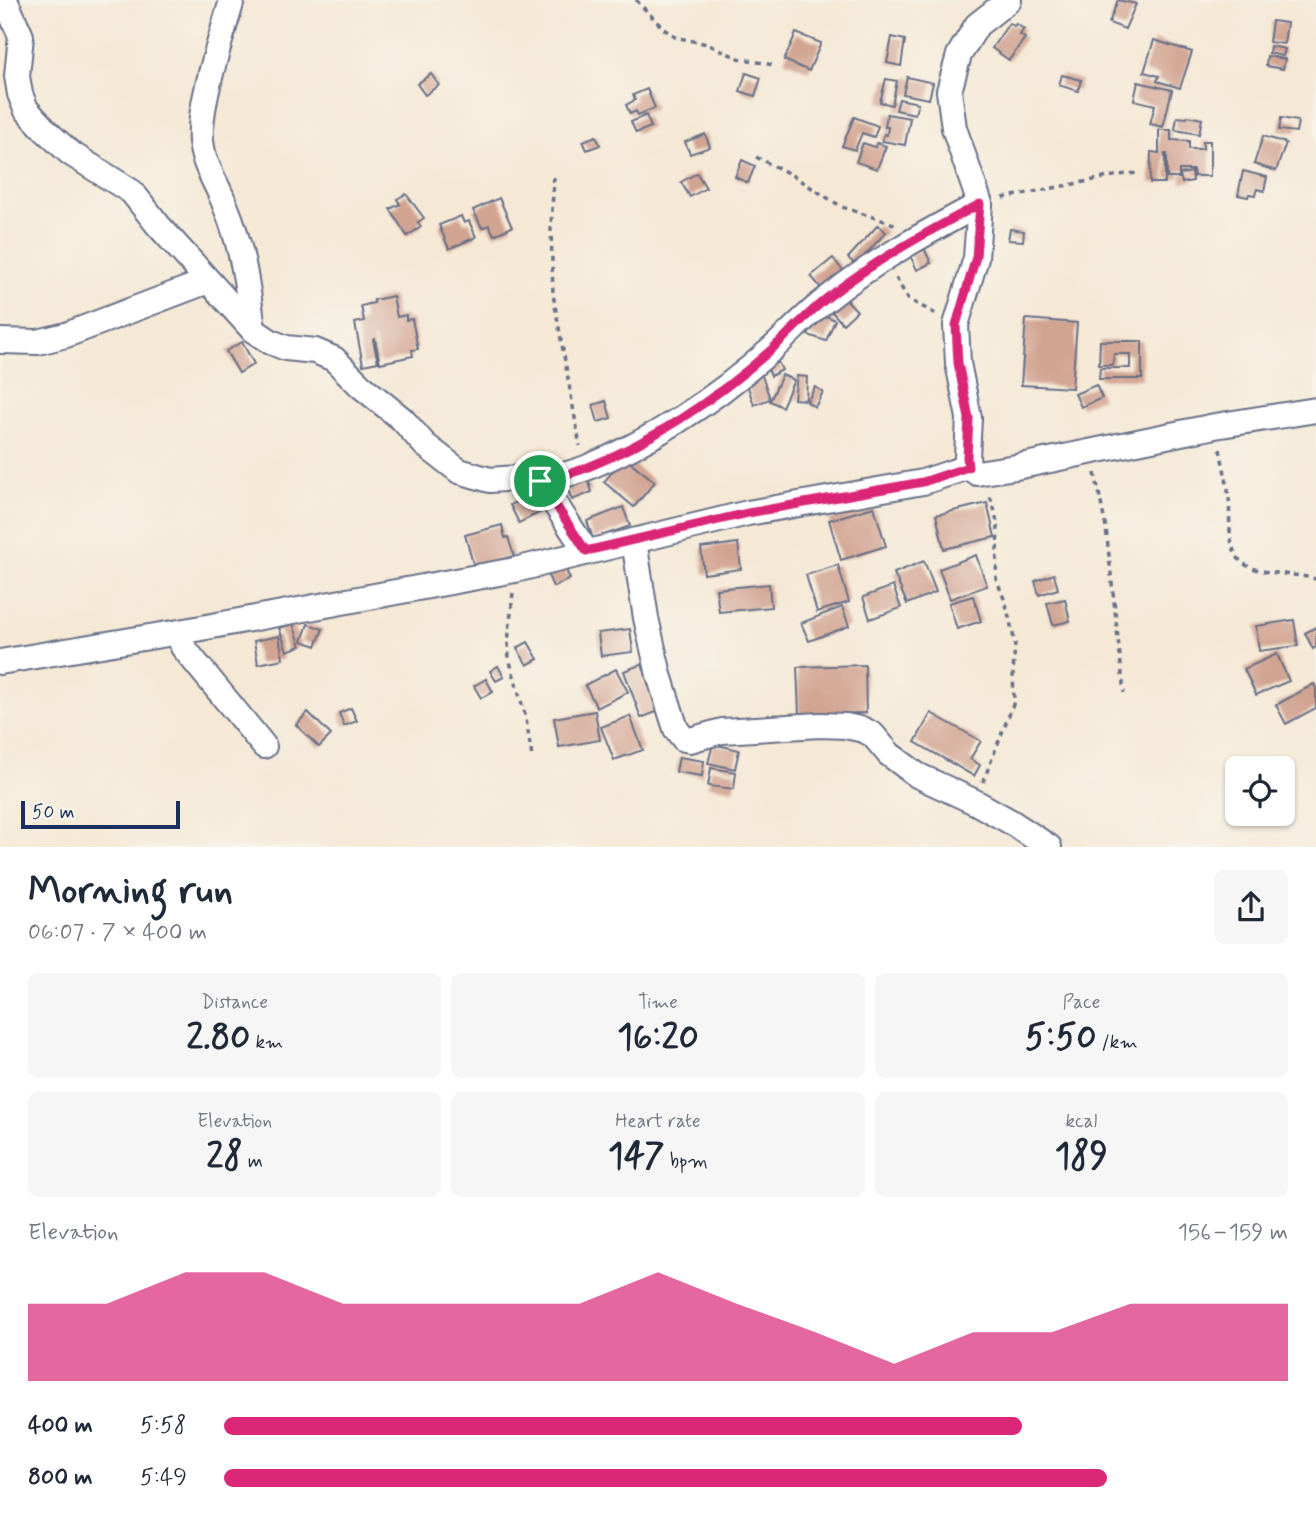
<!DOCTYPE html>
<meta charset="utf-8">
<style>
body{margin:0;font-family:Mynerve,sans-serif;background:#f6f6f7;color:#1f2937;height:100vh;display:flex;flex-direction:column;font-size:26px;white-space:nowrap}
*{box-sizing:border-box;margin:0}
p{font-size:23px;color:#747a83}
.icon{flex:none;width:38px;height:38px;fill:none;stroke:currentColor;stroke-width:2;stroke-linecap:round;stroke-linejoin:round}
.map{position:relative;height:847px;overflow:hidden}
.side{display:flex;flex-direction:column;background:#fff;flex:1}
.side>*{flex:none}
.buttons{position:absolute;left:1225px;top:756px;display:grid;gap:14px}
.buttons a{display:grid;place-items:center;width:70px;height:70px;border-radius:10px;background:#fff;box-shadow:0 2px 5px #0004;font-size:35px}
.scale{position:absolute;left:21px;bottom:18px;width:159px;box-sizing:border-box;padding-left:7px;border:4px solid #1b2f5e;border-top:0;font-size:19px;line-height:24px;white-space:nowrap;color:#1b2f5e;-webkit-text-stroke:5px #f7f3e8;paint-order:stroke}
.pin{position:absolute;display:grid;place-items:center;width:60px;height:60px;color:#fff;margin:-30px;border:4px solid #fff;border-radius:50%;box-shadow:0 2px 7px #0007}
.round{display:grid;place-items:center;flex:none;width:74px;height:74px;border-radius:10px;background:#f6f6f7}
.summary{display:flex;align-items:center;justify-content:space-between;height:119px;padding:0 28px}
h1{font-size:38px;font-weight:800;line-height:52px}
.metrics{display:grid;grid-template-columns:repeat(3,1fr);gap:10px;height:119px;padding:7px 28px}
.metrics div{display:grid;align-content:center;border-radius:10px;background:#f6f6f7;text-align:center}
.metrics b{font-size:35px;font-weight:800}
.metrics small{font-size:19px;font-weight:400}
.metrics p{font-size:19px}
.chart{height:196px;padding:14px 28px}
.chart p{display:flex;justify-content:space-between}
.chart svg{width:100%;height:126px;margin-top:7px;fill:#db2777;opacity:.7}
ul{padding:0 28px;list-style:none;font-size:23px}
li{display:grid;grid-template-columns:112px 84px 1fr;align-items:center;height:52px}
li i{height:18px;border-radius:9px;background:#db2777}
.map>svg:first-child{display:block}
.building{fill:#d1a391}
.lines{fill:none;stroke-linecap:round;stroke-linejoin:round}
.minor-casing{stroke:#677088;stroke-width:28}
.path{stroke:#677088;stroke-width:3.5;stroke-dasharray:5 5;stroke-linecap:butt}
.minor{stroke:#fff;stroke-width:24}
.route-casing{stroke:#fff;stroke-width:14}
.route{stroke:#db2777;stroke-width:9}
</style>
<div class="map">
<svg width="1316" height="847" viewBox="0 0 1316 847">
<rect width="100%" height="100%" fill="#f7f3e8"/>
<filter id="ink" filterUnits="userSpaceOnUse"><feTurbulence type="fractalNoise" baseFrequency=".0143" numOctaves="2"/><feDisplacementMap in="SourceGraphic" scale="14" xChannelSelector="R" yChannelSelector="G"/><feConvolveMatrix kernelMatrix="1 2 1 2 8 2 1 2 1" color-interpolation-filters="sRGB"/></filter>
<filter id="wash" filterUnits="userSpaceOnUse"><feTurbulence type="fractalNoise" baseFrequency=".00686" numOctaves="4" result="noise"/><feDisplacementMap in="SourceGraphic" scale="28" xChannelSelector="R" yChannelSelector="G"/><feGaussianBlur stdDeviation="1.57" result="paint"/><feColorMatrix in="noise" values="0 0 0 0 0 0 0 0 0 0 0 0 0 0 0 0 0 1.4 0 .05"/><feComposite in="paint" operator="in"/></filter>
<g filter="url(#wash)">
<rect width="100%" height="100%" fill="#f5e8d5"/>
<g id="blocks">
<g class="building">
<path d="M1118,0L1136,4L1125,29L1109,23Z"/>
<path d="M1272,21L1287,23L1284,44L1269,42Z"/>
<path d="M1009,23L1014,26L1016,24L1024,29L1020,35L1025,38L1009,60L992,48Z"/>
<path d="M796,33L821,43L809,71L784,60Z"/>
<path d="M892,37L905,40L901,66L887,63Z"/>
<path d="M1154,40L1192,52L1180,88L1157,81L1159,76L1144,72Z"/>
<path d="M1270,46L1285,49L1283,56L1269,53Z"/>
<path d="M1267,56L1285,59L1283,69L1266,66Z"/>
<path d="M746,73L761,78L755,96L740,91Z"/>
<path d="M431,74L439,85L425,95L417,84Z"/>
<path d="M1062,75L1081,80L1078,91L1059,85Z"/>
<path d="M907,77L933,83L929,99L903,94Z"/>
<path d="M886,79L897,81L892,105L880,102Z"/>
<path d="M1138,82L1172,90L1163,127L1150,124L1155,105L1134,100Z"/>
<path d="M647,89L655,108L638,115L636,111L630,114L626,105L635,100L633,95Z"/>
<path d="M899,99L918,103L915,114L896,110Z"/>
<path d="M887,114L910,118L905,145L882,141L884,134L887,135L888,127H885Z"/>
<path d="M646,115L651,127L636,133L631,122Z"/>
<path d="M1188,116L1202,119L1199,134L1175,130L1177,117L1187,118Z"/>
<path d="M854,117L878,126L874,137L862,133L855,150L842,146Z"/>
<path d="M1281,118L1298,121L1296,132L1279,130Z"/>
<path d="M1159,130H1171V140L1189,141V149H1203V141H1210V176H1194L1193,170H1179V178H1167V154H1165V183H1150L1151,152L1159,153Z"/>
<path d="M705,134L710,147L690,154L685,142Z"/>
<path d="M596,136L600,145L587,150L583,141Z"/>
<path d="M1263,136L1286,143L1276,171L1254,164Z"/>
<path d="M863,143L875,147L877,143L886,146L877,169L856,162Z"/>
<path d="M742,160L755,166L748,183L735,177Z"/>
<path d="M1243,171L1267,177L1264,191L1257,189L1255,195L1249,194L1248,197L1238,195Z"/>
<path d="M1192,172L1193,181L1182,183L1180,174Z"/>
<path d="M697,173L706,188L690,197L681,182Z"/>
<path d="M406,194L424,218L418,222L421,227L407,236L390,209L400,204L397,199Z"/>
<path d="M499,198L512,227L494,235L489,225L482,228L473,210Z"/>
<path d="M461,216L464,223L469,221L476,237L449,249L439,225Z"/>
<path d="M878,225L886,232L856,265L848,258Z"/>
<path d="M1010,229L1024,231L1023,241L1008,240Z"/>
<path d="M924,248L931,263L917,270L910,255Z"/>
<path d="M833,258L843,271L821,288L811,276Z"/>
<path d="M393,296L397,317L406,315V320L412,319L418,349L412,350L413,356L380,363L375,339L373,340L378,362L363,365L355,323L364,321L361,306L374,303V300Z"/>
<path d="M846,299L857,311L843,324L832,312Z"/>
<path d="M817,312L835,320L826,341L808,335Z"/>
<path d="M1026,319L1077,323L1072,388L1021,385Z"/>
<path d="M1100,341H1142V379H1099L1100,368H1130V354H1114L1113,365H1099Z"/>
<path d="M242,342L254,364L239,373L226,351Z"/>
<path d="M778,362L782,370L771,376L767,367Z"/>
<path d="M760,370L770,399L754,405L744,375Z"/>
<path d="M782,375L794,380L782,407L770,401Z"/>
<path d="M797,376L807,377L806,400L794,399Z"/>
<path d="M1096,385L1102,398L1081,407L1075,394Z"/>
<path d="M815,387L823,392L815,407L807,402Z"/>
<path d="M606,401L611,418L598,422L593,405Z"/>
<path d="M624,457L655,482L634,507L604,482Z"/>
<path d="M588,479L592,492L572,500L567,487Z"/>
<path d="M533,494L541,512L519,523L510,505Z"/>
<path d="M987,503L995,537L944,549L936,515Z"/>
<path d="M623,507L630,526L593,539L587,521Z"/>
<path d="M874,507L886,546L841,560L829,520Z"/>
<path d="M502,525L505,538L508,537L514,556L474,567L465,535Z"/>
<path d="M738,543L741,569L704,574L701,548Z"/>
<path d="M976,555L987,586L950,599L939,569Z"/>
<path d="M924,561L936,592L907,604L894,573Z"/>
<path d="M563,563L570,579L553,587L546,571Z"/>
<path d="M838,565L849,602L817,612L806,575Z"/>
<path d="M1054,574L1058,589L1039,595L1035,581Z"/>
<path d="M769,584L771,607L719,612L716,589Z"/>
<path d="M893,586L901,608L870,619L863,597Z"/>
<path d="M973,596L981,621L957,629L949,603Z"/>
<path d="M1065,599L1070,621L1053,625L1047,603Z"/>
<path d="M842,607L849,626L809,641L801,623Z"/>
<path d="M1294,620L1298,646L1259,651L1256,626Z"/>
<path d="M293,624L301,646L287,651L279,628Z"/>
<path d="M308,624L323,629L316,646L302,641Z"/>
<path d="M1316,627V647L1313,649L1305,633Z"/>
<path d="M630,629L633,652L601,656L598,633Z"/>
<path d="M279,636L283,659L258,664L254,641Z"/>
<path d="M528,642L538,659L527,665L517,648Z"/>
<path d="M1277,654L1289,681L1256,695L1244,669Z"/>
<path d="M642,664L659,711L641,718L624,671Z"/>
<path d="M865,665L866,713L799,715L797,667Z"/>
<path d="M498,666L504,677L496,681L490,671Z"/>
<path d="M616,669L628,692L597,708L585,685Z"/>
<path d="M486,679L493,692L481,698L474,686Z"/>
<path d="M1314,684L1316,688V708L1286,724L1276,705Z"/>
<path d="M351,708L357,721L344,726L339,713Z"/>
<path d="M595,711L600,740L559,747L554,718Z"/>
<path d="M308,712L331,735L319,747L296,725Z"/>
<path d="M931,713L981,741L970,759L980,765L974,776L915,742Z"/>
<path d="M630,716L643,750L614,760L601,727Z"/>
<path d="M713,744L739,750L735,769L708,763Z"/>
<path d="M679,757L704,761L702,776L676,772Z"/>
<path d="M711,768L736,772L734,789L708,786Z"/>
</g>
</g>
</g>
<g filter="url(#ink)">
<use href="#blocks" fill-opacity="0" stroke="#677088" stroke-width="2"/>
<g class="lines">
<defs>
<g id="minor">
<path d="M5,0L21,36L17,76L20,94L26,109L46,131L70,153L132,192L158,225L253,330L271,342L286,348L315,351L334,359L361,386L402,419L425,445L459,471L490,480L530,477L540,481L586,551"/>
<path d="M232,0C222,36 198,106 201,141C203,165 217,183 225,205C242,245 248,287 253,330"/>
<path d="M1009,0L977,25L959,55L949,91L954,128L980,204L976,258L956,325L958,363L969,418L967,457L968,467L977,473L1016,467L1215,426L1316,410"/>
<path d="M0,341L38,342L66,335L208,281"/>
<path d="M540,481C555,477 571,474 586,468C655,440 717,398 772,349C791,332 807,314 827,299C874,261 927,232 980,204"/>
<path d="M634,541L646,618L659,675L676,729L684,739L690,740L722,731L820,725L846,726L864,730L873,735L889,754L917,775L975,802L1011,822L1049,847"/>
<path d="M0,662L185,631"/>
<path d="M264,746L183,647L180,638L185,631L515,570L748,513L923,482L968,467"/>
</g>
</defs>
<use href="#minor" class="minor-casing"/>
<g class="path">
<path d="M636,0L664,29L675,37L707,44L738,58L773,65"/>
<path d="M756,157L790,174L842,207L897,225"/>
<path d="M554,177L551,227L553,294L580,446"/>
<path d="M1003,198L1119,175L1138,173"/>
<path d="M896,278L908,299L936,314"/>
<path d="M1220,449C1223,465 1227,481 1229,498C1231,518 1225,553 1246,565C1263,575 1296,573 1316,579"/>
<path d="M1095,473L1106,528L1124,693"/>
<path d="M513,593L508,642L509,658L526,719L532,757"/>
<path d="M983,782L1014,702L1013,673L1015,643L1006,604L996,578L998,527L993,503L988,493"/>
</g>
<use href="#minor" class="minor"/>
</g>
</g>
<g class="lines" filter="url(#ink)">
<defs>
<path id="route" d="M980,204L976,257L956,325L958,363L969,418L967,457L968,467L923,482L748,513L586,551L540,481C555,477 571,474 586,468C655,440 717,398 772,349C791,332 807,314 827,298C874,261 927,232 980,204Z"/>
</defs>
<use href="#route" class="route-casing"/>
<use href="#route" class="route"/>
</g>
</svg>
<div class="buttons">
<a><svg class="icon" aria-label="locate" viewBox="0 0 24 24"><circle cx="12" cy="12" r="6"/><path d="M12 2v4M12 18v4M2 12h4M18 12h4"/></svg></a>
</div>
<div class="scale">50 m</div>
<div class="pin" style="left:540px;top:481px;background:#1e9e55"><svg class="icon" aria-label="arrive" viewBox="0 0 24 24"><path d="M6 21V4h12l-3 4 3 4H6"/></svg></div>
</div>
<section class="side">
<div class="summary"><div><h1>Morning run</h1><p>06:07 · 7 × 400 m</p></div><a class="round"><svg class="icon" aria-label="share" viewBox="0 0 24 24"><path d="M12 15V3M7 8l5-5 5 5M5 13v7h14v-7"/></svg></a></div>
<div class="metrics">
<div><p>Distance</p><b>2.80<small> km</small></b></div>
<div><p>Time</p><b>16:20</b></div>
<div><p>Pace</p><b>5:50<small> /km</small></b></div>
</div>
<div class="metrics">
<div><p>Elevation</p><b>28<small> m</small></b></div>
<div><p>Heart rate</p><b>147<small> bpm</small></b></div>
<div><p>kcal</p><b>189</b></div>
</div>
<div class="chart"><p><span>Elevation</span>156–159 m</p>
<svg viewBox="0 0 160 44" preserveAspectRatio="none"><path d="M0 44V17L10 17L20 6L30 6L40 17L50 17L60 17L70 17L80 6L90 17L100 27L110 38L120 27L130 27L140 17L150 17L160 17V44z"/></svg>
</div>
<ul>
<li><b>400 m</b>5:58<i style="width:75%"></i></li>
<li><b>800 m</b>5:49<i style="width:83%"></i></li>
</ul>
</section>
